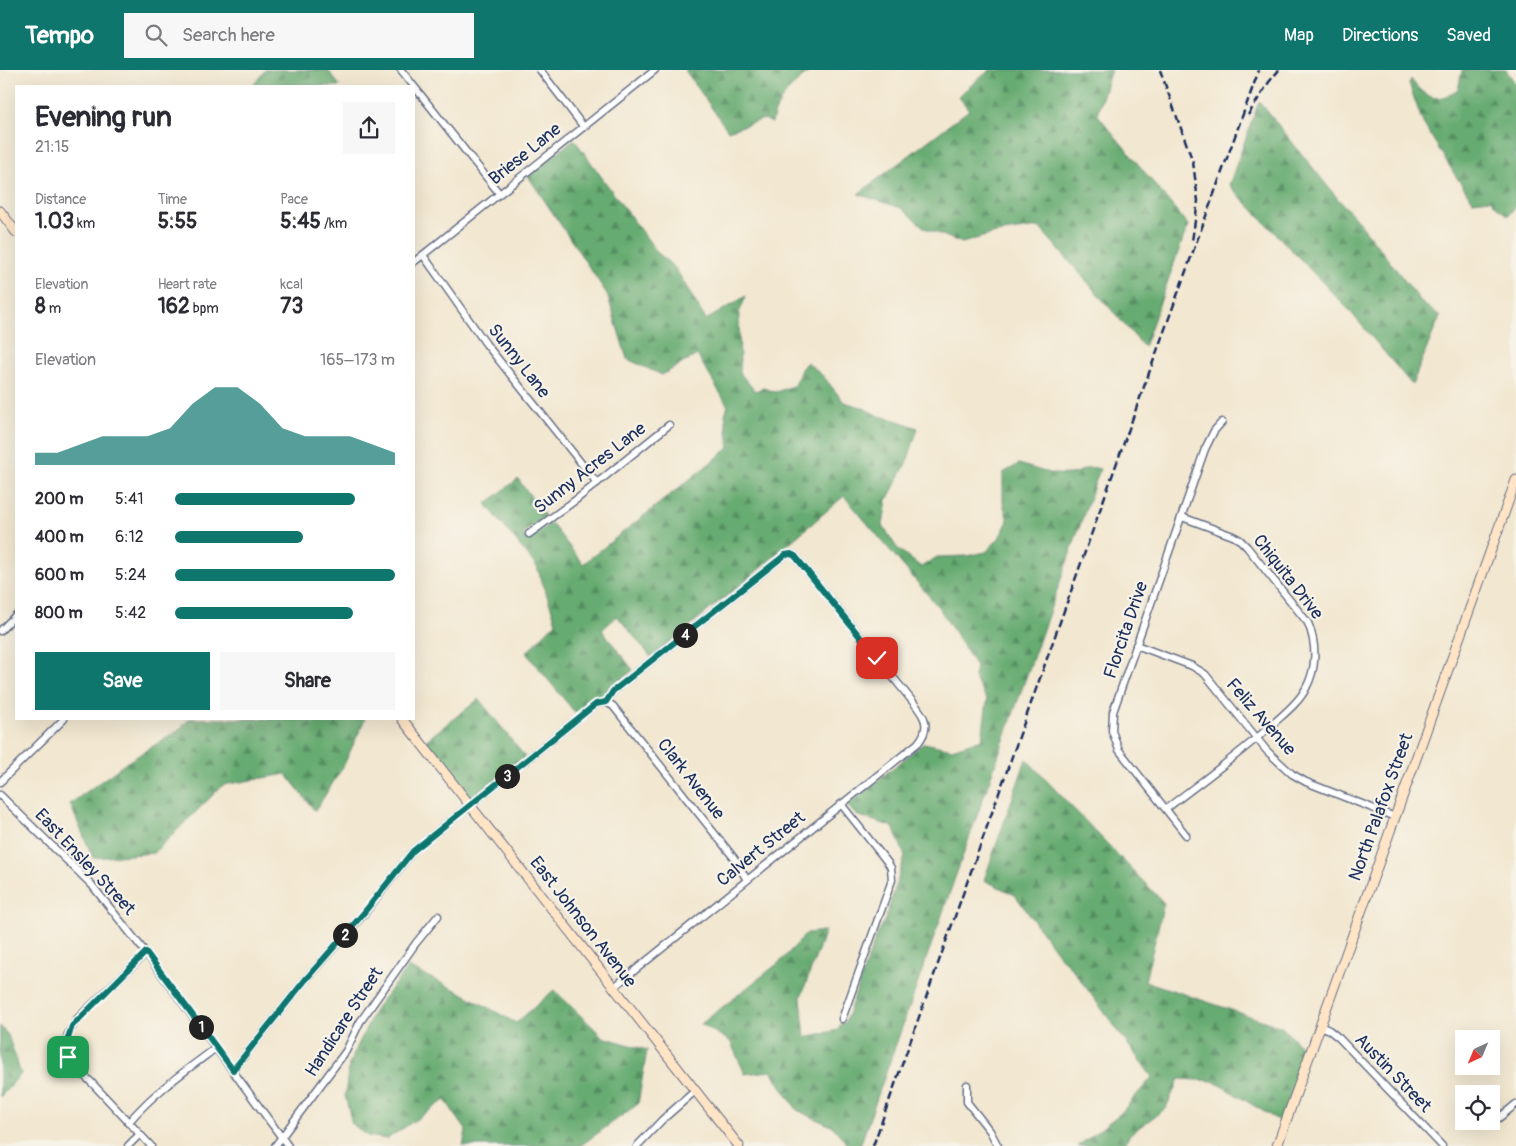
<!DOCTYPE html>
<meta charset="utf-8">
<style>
body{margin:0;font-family:Pangolin,sans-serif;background:#f7f7f7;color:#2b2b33;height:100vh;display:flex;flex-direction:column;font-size:19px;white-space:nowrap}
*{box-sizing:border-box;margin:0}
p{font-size:16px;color:#7c7c81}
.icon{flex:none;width:28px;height:28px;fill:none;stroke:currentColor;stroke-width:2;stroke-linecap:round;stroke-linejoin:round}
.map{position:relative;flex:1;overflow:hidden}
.sheet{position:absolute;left:15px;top:15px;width:400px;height:635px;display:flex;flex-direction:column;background:#fff;border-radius:0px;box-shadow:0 5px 20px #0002}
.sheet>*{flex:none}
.needle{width:32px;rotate:224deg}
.controls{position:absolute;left:1455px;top:960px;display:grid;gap:10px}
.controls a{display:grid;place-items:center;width:45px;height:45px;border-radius:0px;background:#fff;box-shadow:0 5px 20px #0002;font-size:25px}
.pin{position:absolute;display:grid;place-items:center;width:42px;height:42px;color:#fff;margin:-21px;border-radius:10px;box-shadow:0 2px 8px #0006}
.km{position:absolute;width:25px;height:25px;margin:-12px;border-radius:50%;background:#222;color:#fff;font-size:14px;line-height:25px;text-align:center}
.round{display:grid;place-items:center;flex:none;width:52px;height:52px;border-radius:0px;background:#f7f7f7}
.head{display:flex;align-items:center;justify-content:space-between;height:85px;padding:0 20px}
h1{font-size:28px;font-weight:700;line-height:38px}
.figures{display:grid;grid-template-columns:repeat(3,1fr);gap:8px;height:85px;padding:5px 20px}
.figures div{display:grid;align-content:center}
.figures b{font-size:21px;font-weight:700}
.figures small{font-size:14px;font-weight:400}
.figures p{font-size:14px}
.chart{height:140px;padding:10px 20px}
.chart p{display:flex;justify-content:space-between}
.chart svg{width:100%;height:90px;margin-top:5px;fill:#0f766e;opacity:.7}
.primary-button{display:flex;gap:10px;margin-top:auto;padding:10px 20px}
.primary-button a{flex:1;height:58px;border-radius:0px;background:#0f766e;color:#fff;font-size:20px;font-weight:700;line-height:58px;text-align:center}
.primary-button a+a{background:#f7f7f7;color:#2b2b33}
ul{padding:0 20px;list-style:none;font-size:16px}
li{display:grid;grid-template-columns:80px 60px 1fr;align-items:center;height:38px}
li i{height:12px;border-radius:6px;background:#0f766e}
header{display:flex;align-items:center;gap:30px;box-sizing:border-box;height:70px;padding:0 25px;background:#0f766e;color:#fff}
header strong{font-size:24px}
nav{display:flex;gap:28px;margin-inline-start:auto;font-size:18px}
.search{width:350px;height:45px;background:#f7f7f7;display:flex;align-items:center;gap:12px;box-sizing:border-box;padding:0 18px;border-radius:0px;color:#7c7c81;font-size:19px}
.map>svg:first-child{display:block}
.forest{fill:url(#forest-firs);stroke:#406d68}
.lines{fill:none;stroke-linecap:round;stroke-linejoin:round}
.minor-casing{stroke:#666f86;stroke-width:9}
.secondary-casing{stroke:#666f86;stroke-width:11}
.minor{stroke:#fff;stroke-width:6}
.secondary{stroke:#ffe4c6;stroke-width:9}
.rail{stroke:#1b2f5e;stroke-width:2.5;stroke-dasharray:8 4;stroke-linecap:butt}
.route-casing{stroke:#fff;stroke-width:10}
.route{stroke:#0f766e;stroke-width:6}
.labels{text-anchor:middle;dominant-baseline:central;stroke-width:4.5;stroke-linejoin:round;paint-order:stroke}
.street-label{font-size:18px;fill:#1b2f5e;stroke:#f7f3e8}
</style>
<header>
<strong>Tempo</strong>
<div class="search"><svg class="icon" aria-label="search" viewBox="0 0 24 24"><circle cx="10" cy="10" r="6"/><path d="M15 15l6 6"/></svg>Search here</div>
<nav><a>Map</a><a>Directions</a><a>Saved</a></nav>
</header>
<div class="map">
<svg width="1516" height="1076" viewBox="0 0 1516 1076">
<defs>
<pattern id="forest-firs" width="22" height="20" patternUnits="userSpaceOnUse" patternTransform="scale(1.25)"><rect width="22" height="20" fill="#66ab71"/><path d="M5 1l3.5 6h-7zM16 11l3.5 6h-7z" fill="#538c60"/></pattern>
</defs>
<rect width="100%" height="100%" fill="#f7f3e8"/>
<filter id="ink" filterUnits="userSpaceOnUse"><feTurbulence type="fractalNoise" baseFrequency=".02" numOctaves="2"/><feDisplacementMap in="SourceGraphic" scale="10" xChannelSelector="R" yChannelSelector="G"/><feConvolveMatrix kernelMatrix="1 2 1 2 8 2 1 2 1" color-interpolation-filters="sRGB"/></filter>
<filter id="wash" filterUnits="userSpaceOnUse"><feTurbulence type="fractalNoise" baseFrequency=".0096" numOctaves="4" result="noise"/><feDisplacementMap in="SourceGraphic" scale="20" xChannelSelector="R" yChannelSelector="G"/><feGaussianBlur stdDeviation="1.12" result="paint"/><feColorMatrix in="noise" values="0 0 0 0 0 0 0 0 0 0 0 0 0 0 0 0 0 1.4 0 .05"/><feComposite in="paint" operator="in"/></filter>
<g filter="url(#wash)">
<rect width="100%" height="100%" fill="#f2e7d0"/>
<g class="forest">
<path d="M265,0H328L340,16H253Z"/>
<path d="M685,0H812C793,14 777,28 772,53L764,49L728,61Z"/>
<path d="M990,0H1111L1097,44L1188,155L1144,277L1039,157L996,163L962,173L925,158L901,138L858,124L969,40L958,26Z"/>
<path d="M1462,0H1506L1516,14V136L1508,146L1496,136L1490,129L1473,131L1455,105L1423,53L1409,14L1411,9C1424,28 1437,34 1458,20Z"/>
<path d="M1259,31L1338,129L1355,147L1423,234L1440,246L1412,315L1348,239L1229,115Z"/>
<path d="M574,69L619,131L658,183L676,199L706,250L746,226L739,243L740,303L755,321L763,318L776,322L795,315L801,299L807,292L824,307L844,332L862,337L879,346L902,352L918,358L907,392L887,430L883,456L897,478L921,497L937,487L966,486L986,482L999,468L1008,451L1003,433V403L1019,394C1036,399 1052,406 1070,404C1083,403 1085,394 1100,399L860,1076H849L833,1057L797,1040L771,1001L745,1004L730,971L701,954L781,891L807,863L825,861L801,927L805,967L838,960L841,953H845L875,869L886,847L905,786L893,757L856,745L847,735L924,673L952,679L982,669L987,630L974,607L976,596L939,538L844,426L750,507L651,587L617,546L602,560L633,600L611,618L604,628L594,631L577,645L526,583L556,552L537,497L486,434L518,409L546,447L523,463L527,470L551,453L583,494L729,378L725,344L728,336L697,285L662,305L627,289L607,224L528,106Z"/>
<path d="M479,629L525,687L471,729L425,671Z"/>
<path d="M189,649H365L343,697L315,741L286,704L223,715L154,783L93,788L70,734L126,693L179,660Z"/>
<path d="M1026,689L1164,833L1145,911L1282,957L1306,981L1281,1052L1213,1011L1179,1009L1166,1038L1130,1064L1124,1076H1078L1121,1043L1152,1007L1073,900L1058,884L1015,825L984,810Z"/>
<path d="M408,897L460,922L516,953L554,920L603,967L647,980L638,1034L580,1076H463L466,1060L445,1030L387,1069L368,1066L352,1054L345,1025L349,994L375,939Z"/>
<path d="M0,956L8,965L21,1004L0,1027Z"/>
</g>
</g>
<g filter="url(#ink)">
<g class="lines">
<defs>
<g id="minor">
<path d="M401,0L499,123"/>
<path d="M540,0L583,56"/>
<path d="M423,185L486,274L597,413"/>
<path d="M414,192L655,0"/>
<path d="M529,464L577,429L669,355"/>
<path d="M0,561L16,545"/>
<path d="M1136,575L1192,596L1205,604L1267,681L1292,704L1306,712L1395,747"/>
<path d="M606,632L613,621L785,485L791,484L795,486L909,627C921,642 934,654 918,673L614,917"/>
<path d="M606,632L613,636L734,788L747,810"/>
<path d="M0,712L64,649"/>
<path d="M0,725L91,814L146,883L288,1076"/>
<path d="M841,734L888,793L891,798L892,810L842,949"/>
<path d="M1166,739C1202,711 1240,684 1274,653C1285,643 1298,633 1305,620C1317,599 1317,575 1308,553L1247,477L1240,470L1233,466L1182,447"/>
<path d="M1186,765L1119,680L1112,661L1113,642L1205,379L1214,361L1222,352"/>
<path d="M146,883L77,949L68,964L66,974V981L71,993L92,1013L151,1076"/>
<path d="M1320,956L1329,960L1339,968L1442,1076"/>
<path d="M233,1000L306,909L363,845L413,781L596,634L606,632"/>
<path d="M967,1015V1032L990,1061L998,1076"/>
<path d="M1499,1048L1516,1034"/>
<path d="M128,1053C153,1023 185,1001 216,978"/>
<path d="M128,1076L139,1065"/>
<path d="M275,1076L346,981L360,952L416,873L438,846"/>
<path d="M637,1076L662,1050L695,1021"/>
</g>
<g id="secondary">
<path d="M0,141L16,162"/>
<path d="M402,649L739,1076"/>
<path d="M1277,1076L1516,410"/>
</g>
</defs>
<use href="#minor" class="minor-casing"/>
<use href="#secondary" class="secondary-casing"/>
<use href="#minor" class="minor"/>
<use href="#secondary" class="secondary"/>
<g class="rail">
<path d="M1160,0L1193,92L1198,131L1192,171"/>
<path d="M1248,45L1269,12L1279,0"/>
<path d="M873,1076L1141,325L1259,0"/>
</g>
</g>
</g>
<g class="lines" filter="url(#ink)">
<defs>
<path id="route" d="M68,987L66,974L72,956L146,882L233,1000L306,909L362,845L413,781L596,634L606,632L613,621L785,485L791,484L795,486L877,588"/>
</defs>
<use href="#route" class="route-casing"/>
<use href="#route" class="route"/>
</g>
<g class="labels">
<g class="street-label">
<text transform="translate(525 84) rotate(-39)">Briese Lane</text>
<text transform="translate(519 291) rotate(52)">Sunny Lane</text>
<text transform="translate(590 398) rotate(-38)">Sunny Acres Lane</text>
<text transform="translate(1288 507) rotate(52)">Chiquita Drive</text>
<text transform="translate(1126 560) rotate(-71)">Florcita Drive</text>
<text transform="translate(1261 647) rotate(49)">Feliz Avenue</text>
<text transform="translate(691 709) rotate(52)">Clark Avenue</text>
<text transform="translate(1381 737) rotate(-70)">North Palafox Street</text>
<text transform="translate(761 779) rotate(-39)">Calvert Street</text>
<text transform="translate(85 792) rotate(47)">East Ensley Street</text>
<text transform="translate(583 852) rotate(52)">East Johnson Avenue</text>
<text transform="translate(344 952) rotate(-57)">Handicare Street</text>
<text transform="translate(1393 1003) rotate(46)">Austin Street</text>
</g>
</g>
</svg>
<div class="controls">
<a><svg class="needle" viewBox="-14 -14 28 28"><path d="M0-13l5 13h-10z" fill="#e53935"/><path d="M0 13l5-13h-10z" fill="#7c7c81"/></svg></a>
<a><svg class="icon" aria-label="locate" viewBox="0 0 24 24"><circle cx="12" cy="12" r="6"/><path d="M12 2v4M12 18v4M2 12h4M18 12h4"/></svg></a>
</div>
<div class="pin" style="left:68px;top:987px;background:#1e9e55"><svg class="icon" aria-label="arrive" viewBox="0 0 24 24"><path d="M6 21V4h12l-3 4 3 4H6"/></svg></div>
<div class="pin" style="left:877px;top:588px;background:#d93025"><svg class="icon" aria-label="check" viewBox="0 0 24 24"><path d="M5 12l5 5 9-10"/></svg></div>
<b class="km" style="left:201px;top:957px">1</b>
<b class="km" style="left:345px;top:865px">2</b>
<b class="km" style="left:507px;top:706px">3</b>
<b class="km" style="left:685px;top:565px">4</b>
<section class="sheet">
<div class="head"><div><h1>Evening run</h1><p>21:15</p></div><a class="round"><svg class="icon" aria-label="share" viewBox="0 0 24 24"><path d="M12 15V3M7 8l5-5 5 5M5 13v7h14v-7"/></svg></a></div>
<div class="figures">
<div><p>Distance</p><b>1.03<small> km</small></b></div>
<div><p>Time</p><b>5:55</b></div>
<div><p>Pace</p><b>5:45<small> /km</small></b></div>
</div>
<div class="figures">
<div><p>Elevation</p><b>8<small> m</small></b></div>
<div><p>Heart rate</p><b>162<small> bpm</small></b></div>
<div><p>kcal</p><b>73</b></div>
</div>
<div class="chart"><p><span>Elevation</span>165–173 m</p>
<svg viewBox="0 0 160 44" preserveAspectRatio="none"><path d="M0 44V38L10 38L20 34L30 30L40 30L50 30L60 26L70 14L80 6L90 6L100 14L110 26L120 30L130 30L140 30L150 34L160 38V44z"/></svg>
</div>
<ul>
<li><b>200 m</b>5:41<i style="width:82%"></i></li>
<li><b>400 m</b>6:12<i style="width:58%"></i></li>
<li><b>600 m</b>5:24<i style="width:100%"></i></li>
<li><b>800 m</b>5:42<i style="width:81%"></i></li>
</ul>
<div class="primary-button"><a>Save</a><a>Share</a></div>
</section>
</div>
